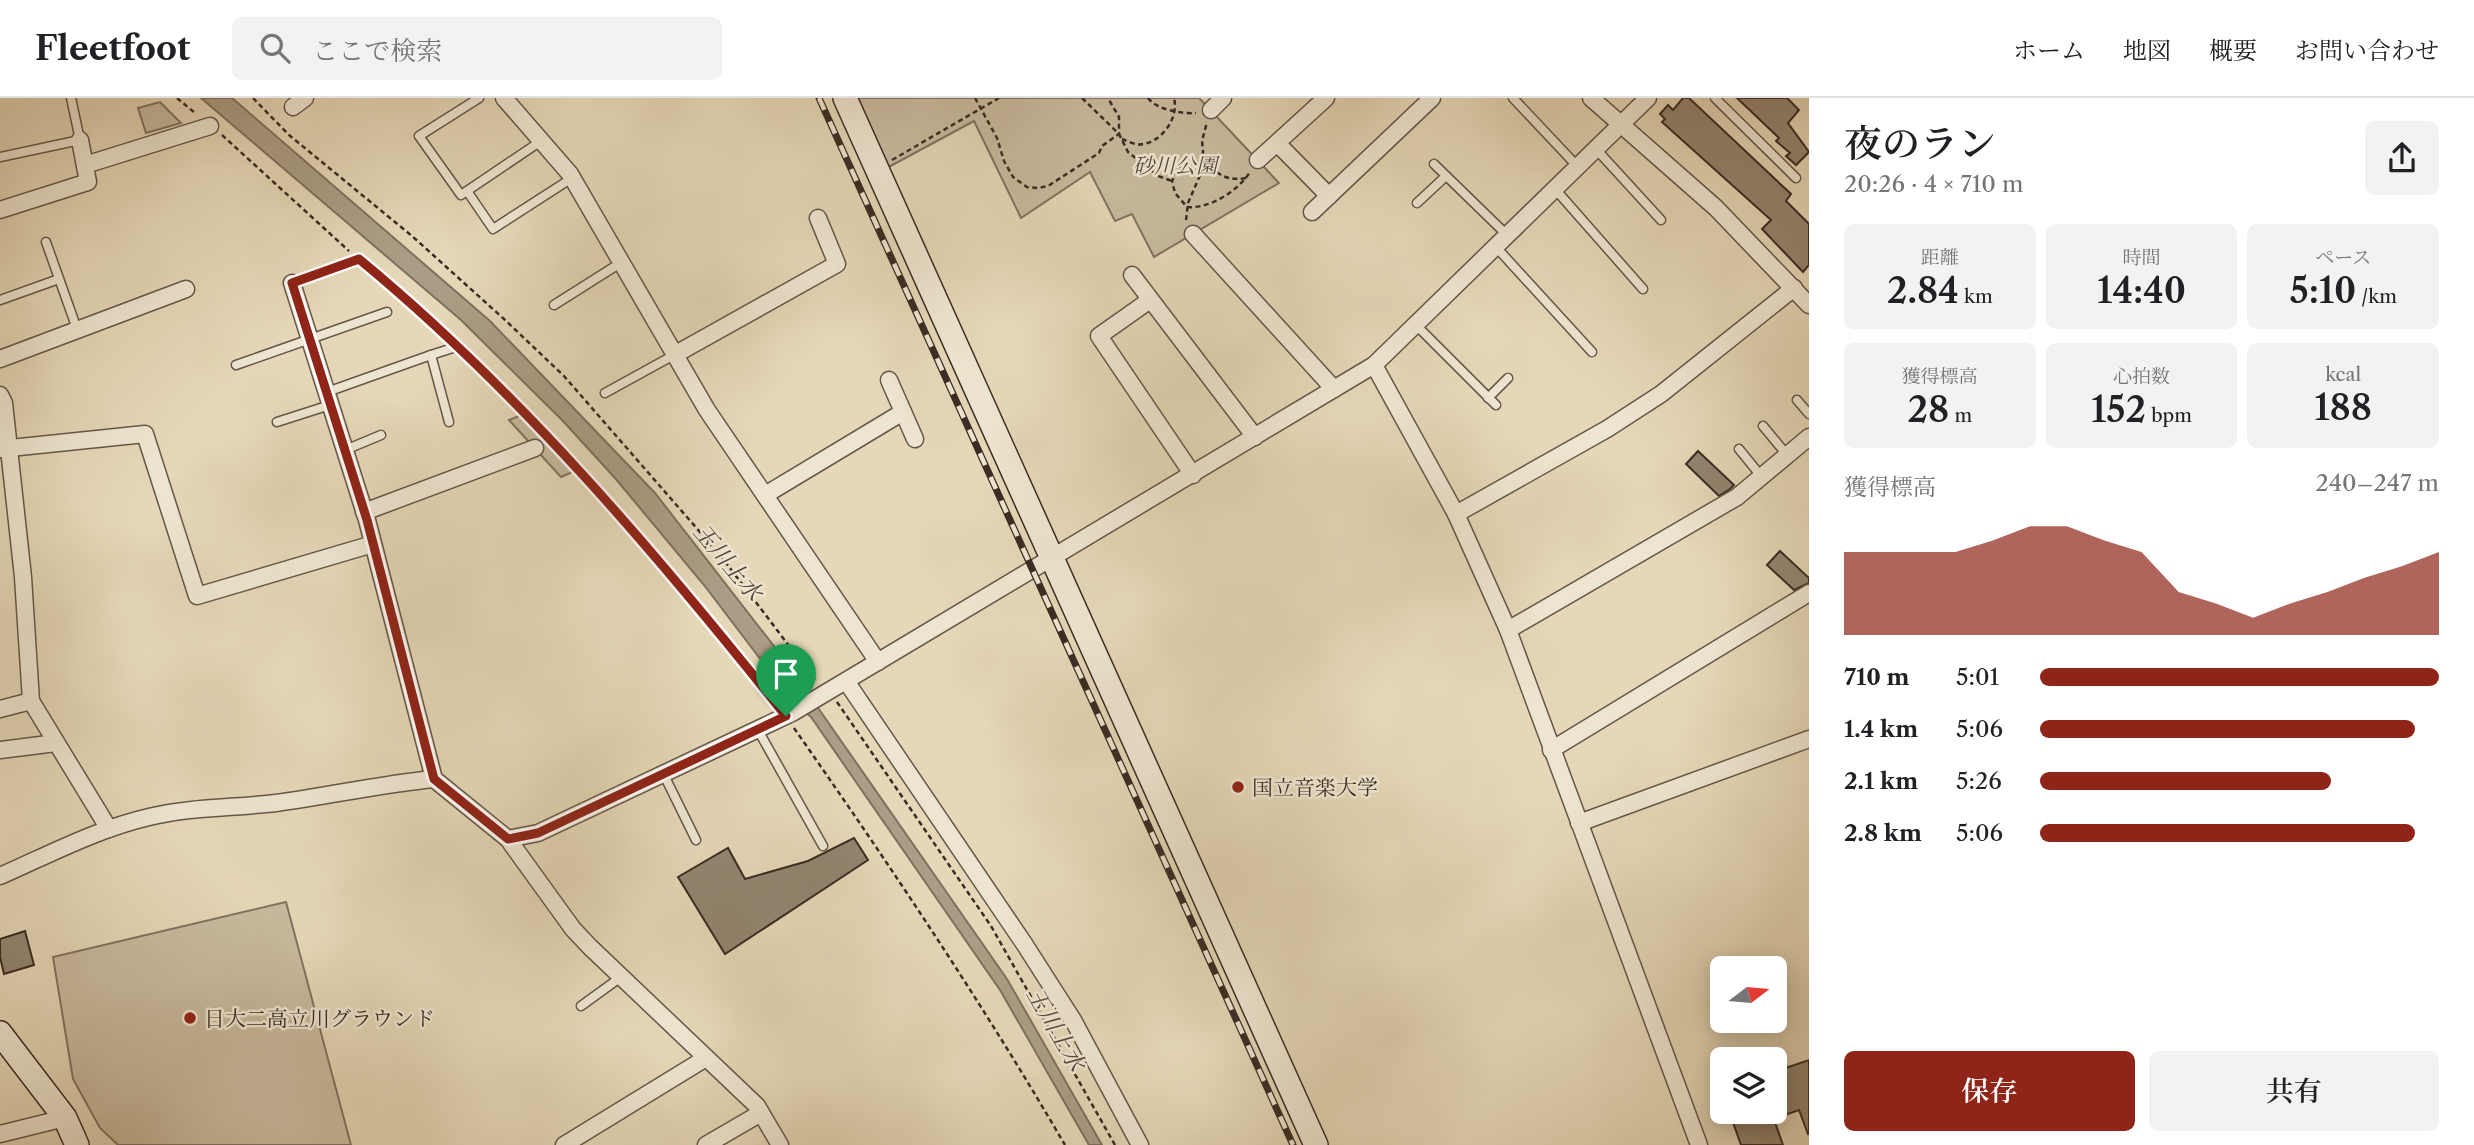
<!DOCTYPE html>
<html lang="ja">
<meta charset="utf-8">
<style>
body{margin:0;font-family:"Libre Caslon Text","Noto Serif JP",serif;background:#f2f2f2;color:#202124;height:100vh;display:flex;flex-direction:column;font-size:26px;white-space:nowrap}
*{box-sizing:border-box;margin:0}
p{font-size:23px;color:#757577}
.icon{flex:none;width:38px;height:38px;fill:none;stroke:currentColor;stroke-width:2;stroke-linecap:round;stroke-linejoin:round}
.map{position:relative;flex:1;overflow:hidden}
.side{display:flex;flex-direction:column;background:#fff;width:665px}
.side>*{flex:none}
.needle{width:46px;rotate:74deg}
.buttons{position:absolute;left:1710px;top:858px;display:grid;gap:14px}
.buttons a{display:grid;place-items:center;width:77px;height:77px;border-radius:10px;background:#fff;box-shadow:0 4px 18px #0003;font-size:35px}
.pin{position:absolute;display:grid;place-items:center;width:60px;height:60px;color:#fff;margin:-72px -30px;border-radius:50% 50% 50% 0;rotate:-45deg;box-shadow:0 0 7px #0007}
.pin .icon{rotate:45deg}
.round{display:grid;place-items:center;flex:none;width:74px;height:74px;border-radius:10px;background:#f2f2f2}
.headline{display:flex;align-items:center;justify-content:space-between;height:119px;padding:0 35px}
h1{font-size:38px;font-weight:600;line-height:52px}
.figures{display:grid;grid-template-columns:repeat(3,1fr);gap:10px;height:119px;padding:7px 35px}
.figures div{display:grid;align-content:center;border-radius:10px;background:#f2f2f2;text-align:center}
.figures b{font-size:35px;font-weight:600}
.figures small{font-size:19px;font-weight:400}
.figures p{font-size:19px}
.chart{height:196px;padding:14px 35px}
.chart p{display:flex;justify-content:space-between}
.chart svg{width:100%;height:126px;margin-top:7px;fill:#8f2418;opacity:.7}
.cta{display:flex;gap:14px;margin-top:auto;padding:14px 35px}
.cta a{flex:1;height:80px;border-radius:10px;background:#8f2418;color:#fff;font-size:28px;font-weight:600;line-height:80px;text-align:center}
.cta a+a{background:#f2f2f2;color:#202124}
ul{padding:0 35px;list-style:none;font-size:23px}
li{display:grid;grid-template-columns:112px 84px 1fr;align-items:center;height:52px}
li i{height:18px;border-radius:9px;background:#8f2418}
header{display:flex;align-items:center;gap:42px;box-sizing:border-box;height:98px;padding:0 35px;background:#fff;border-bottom:2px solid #e0e0e0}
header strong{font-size:33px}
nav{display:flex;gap:38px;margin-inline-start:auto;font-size:24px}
.search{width:490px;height:63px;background:#f2f2f2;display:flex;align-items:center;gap:18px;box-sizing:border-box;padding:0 24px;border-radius:10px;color:#757577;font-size:26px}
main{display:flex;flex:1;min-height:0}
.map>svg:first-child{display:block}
.green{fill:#c8ba9e;stroke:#817361;stroke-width:2}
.water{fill:#ab9d85;stroke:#7e705e;stroke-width:2}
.building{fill:#938570;stroke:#3a2c24;stroke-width:2}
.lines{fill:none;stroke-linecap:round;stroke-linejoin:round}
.lane-casing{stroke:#655749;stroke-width:11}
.street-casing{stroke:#655749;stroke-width:19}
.secondary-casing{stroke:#3a2c24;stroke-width:26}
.path{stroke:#3a2c24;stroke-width:2.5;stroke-dasharray:5 3.5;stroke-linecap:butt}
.lane{stroke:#eee5d0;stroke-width:8}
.street{stroke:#eee5d0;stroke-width:16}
.secondary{stroke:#eee5d0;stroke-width:23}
.rail-casing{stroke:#3a2c24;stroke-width:7}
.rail{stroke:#eee5d0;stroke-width:4.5;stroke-dasharray:13;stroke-linecap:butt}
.route-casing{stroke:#fff;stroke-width:14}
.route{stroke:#8f2418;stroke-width:9}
.poi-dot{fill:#8f2418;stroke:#eee5d0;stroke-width:2.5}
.labels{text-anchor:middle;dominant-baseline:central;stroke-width:5;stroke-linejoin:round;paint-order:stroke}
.park-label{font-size:21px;font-style:italic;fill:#56483c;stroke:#eee5d0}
.poi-label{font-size:21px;fill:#3a2c24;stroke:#eee5d0;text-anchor:start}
.water-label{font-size:23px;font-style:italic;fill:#56483c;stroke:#eee5d0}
</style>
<header>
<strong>Fleetfoot</strong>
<div class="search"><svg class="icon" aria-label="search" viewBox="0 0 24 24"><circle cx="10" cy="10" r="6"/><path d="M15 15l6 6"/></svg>ここで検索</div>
<nav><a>ホーム</a><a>地図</a><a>概要</a><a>お問い合わせ</a></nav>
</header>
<main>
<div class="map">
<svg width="1809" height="1047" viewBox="0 0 1809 1047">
<rect width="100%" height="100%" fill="#e5d7b7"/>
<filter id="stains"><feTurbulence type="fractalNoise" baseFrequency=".00286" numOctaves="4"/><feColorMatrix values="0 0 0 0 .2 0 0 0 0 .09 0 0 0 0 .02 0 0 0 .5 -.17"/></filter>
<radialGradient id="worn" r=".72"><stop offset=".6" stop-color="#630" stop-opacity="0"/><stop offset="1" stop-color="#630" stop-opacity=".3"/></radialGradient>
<g class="green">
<path d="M852,0H1199L1279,85L1154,159L1132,116L1115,123L1090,74L1021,120L974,23L885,71Z"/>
<path d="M160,4L181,25L146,35L138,10Z"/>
<path d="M522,317L575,373L561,379L509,322Z"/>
<path d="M286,804L351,1047H118L100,1030L73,981L53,859Z"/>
</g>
<path class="water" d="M201,0H232L490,223L655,395L784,561L1007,881L1102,1047H1089L1000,892L811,619L793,604L704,487L615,380L562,322L461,222Z"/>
<g class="building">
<path d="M1683,0H1689L1791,96L1786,103L1809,126V167L1803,174L1762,131L1771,122L1662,24L1665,21L1660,16L1668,7L1673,12Z"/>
<path d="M1737,0H1787L1799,12L1788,25L1809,54L1796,67L1786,58L1790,55L1776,43L1779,40Z"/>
<path d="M1698,353L1734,387L1730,391L1719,398L1686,366Z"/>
<path d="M1780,453L1809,480V485L1794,492L1767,467Z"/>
<path d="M854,740L868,762L725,856L678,779L728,750L745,781L808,763Z"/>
<path d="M25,833L34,867L4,876L0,859V841Z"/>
<path d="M1809,962V1036H1808L1799,1012L1774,1021V974Z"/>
<path d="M1729,1013H1771L1783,1047H1741Z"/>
</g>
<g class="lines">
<defs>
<g id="lane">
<path d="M479,0L419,38L461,97L541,43"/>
<path d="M1513,0L1578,69"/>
<path d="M1715,0L1796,80"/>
<path d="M1596,51L1661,122"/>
<path d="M0,59L80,42L71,0"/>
<path d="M1434,66L1507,137"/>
<path d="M1555,91L1643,191"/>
<path d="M467,93L493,131L572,80"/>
<path d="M1417,105L1446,78"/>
<path d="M46,144L77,231"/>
<path d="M1496,149L1592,254"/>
<path d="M292,185L359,161"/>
<path d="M0,202L59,181"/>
<path d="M554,207L622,164"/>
<path d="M1416,227L1496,307"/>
<path d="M431,257L459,248"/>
<path d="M236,267L387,214"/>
<path d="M327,294L431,257L449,324"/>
<path d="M605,295L674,257"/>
<path d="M1488,300L1508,280"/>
<path d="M1797,302L1809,316"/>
<path d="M277,324L330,307"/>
<path d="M1763,328L1787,357"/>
<path d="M1739,351L1761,378"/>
<path d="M345,352L381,337"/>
<path d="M758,632L823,748"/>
<path d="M663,675L696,742"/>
<path d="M581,908L621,879"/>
</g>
<g id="street">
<path d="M504,0L570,76L707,312L878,564"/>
<path d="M1591,0L1716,110L1809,207"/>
<path d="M293,9L305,0"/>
<path d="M1211,12L1223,0"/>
<path d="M1277,45L1329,98"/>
<path d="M1258,62L1326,0"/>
<path d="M85,67L210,28"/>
<path d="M0,112L88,84L80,42"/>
<path d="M1312,114L1432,0"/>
<path d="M1193,136L1334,291"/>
<path d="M1132,177L1255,339"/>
<path d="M292,185L367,422L434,681L508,741L573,831L590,849L757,1008L780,1047"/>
<path d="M1150,202L1099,238L1193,377"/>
<path d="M674,257L837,166L818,120"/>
<path d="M0,261L186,191"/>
<path d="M1374,267L1456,416L1508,532L1699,1047"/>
<path d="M889,282L915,341"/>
<path d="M0,297L4,305L23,479L31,603L109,731"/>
<path d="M0,351L145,336L197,498L373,446"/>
<path d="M765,397L903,314"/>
<path d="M364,414L535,350"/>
<path d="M1456,416L1607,331L1661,296L1794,190"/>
<path d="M1508,532L1737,399L1809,339"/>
<path d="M846,583L1025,847L1073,922L1140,1047"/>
<path d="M0,611L31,603"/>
<path d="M0,652L56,645"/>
<path d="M1551,652L1809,495"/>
<path d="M1579,725L1809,641"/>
<path d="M508,741L538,735L792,615L1374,267L1648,0"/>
<path d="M0,778C48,757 97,731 149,719C190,709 233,710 276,705C329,698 381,686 434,681"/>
<path d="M0,1036L65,1020"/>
<path d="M564,1047L706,960"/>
<path d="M706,1047L761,1015"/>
</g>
<g id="secondary">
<path d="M845,0L1316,1047"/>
<path d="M0,935L65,1020L77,1047"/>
</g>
</defs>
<use href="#lane" class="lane-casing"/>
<use href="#street" class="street-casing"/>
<use href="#secondary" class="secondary-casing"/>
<g class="path">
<path d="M177,0L195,15"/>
<path d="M253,0L289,37L412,138L504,221L564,278L720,457L815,582"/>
<path d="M975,0L997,40L1004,63L1013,79L1027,89L1038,90L1048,88L1099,55L1102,48L1119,36V19L1108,0"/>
<path d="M1082,0L1119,36L1128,54L1158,78L1172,83"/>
<path d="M1148,0C1157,12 1182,16 1196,15"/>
<path d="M222,37L349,153"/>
<path d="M1122,41C1128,43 1136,48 1143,46C1163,43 1179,19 1174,0"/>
<path d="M892,62L999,0"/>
<path d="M1246,80C1216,85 1216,66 1198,64C1192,63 1186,66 1181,67L1172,83L1175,95L1187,109C1210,111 1238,93 1250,74"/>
<path d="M1186,122L1188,105L1201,75L1203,53L1202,43L1207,24"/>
<path d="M367,168L450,240"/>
<path d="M467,256C576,368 679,483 775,605"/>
<path d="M837,604L991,828L1115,1047"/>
<path d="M794,630C889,766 981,903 1065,1047"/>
</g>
<use href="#lane" class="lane"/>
<use href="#street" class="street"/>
<use href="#secondary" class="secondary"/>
<defs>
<path id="rail" d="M819,0L1293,1047"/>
</defs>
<use href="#rail" class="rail-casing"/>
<use href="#rail" class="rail"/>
</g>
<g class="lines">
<defs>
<path id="route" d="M359,161C520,294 656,455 786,618L538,735L508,741L434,681L367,422L292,185Z"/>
</defs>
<use href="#route" class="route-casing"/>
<use href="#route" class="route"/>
</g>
<g class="poi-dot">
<circle cx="1238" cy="689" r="7"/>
<circle cx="190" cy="920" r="7"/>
</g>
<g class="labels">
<g class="park-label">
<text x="1175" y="67">砂川公園</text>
</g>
<g class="poi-label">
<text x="1252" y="689">国立音楽大学</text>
<text x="204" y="920">日大二高立川グラウンド</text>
</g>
<g class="water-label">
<text transform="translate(728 464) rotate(50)">玉川上水</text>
<text transform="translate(1056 931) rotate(60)">玉川上水</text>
</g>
</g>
<rect width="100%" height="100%" filter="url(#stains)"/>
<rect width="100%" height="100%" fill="url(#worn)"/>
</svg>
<div class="buttons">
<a><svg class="needle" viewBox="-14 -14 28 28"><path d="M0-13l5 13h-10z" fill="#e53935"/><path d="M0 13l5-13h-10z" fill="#757577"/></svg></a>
<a><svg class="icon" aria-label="layers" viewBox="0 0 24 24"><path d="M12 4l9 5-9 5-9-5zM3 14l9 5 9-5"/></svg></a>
</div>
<div class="pin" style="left:786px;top:618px;background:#1e9e55"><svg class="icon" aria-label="arrive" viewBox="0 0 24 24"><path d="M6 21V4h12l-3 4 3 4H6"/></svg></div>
</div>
<section class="side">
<div class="headline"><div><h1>夜のラン</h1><p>20:26 · 4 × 710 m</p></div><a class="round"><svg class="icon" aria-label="share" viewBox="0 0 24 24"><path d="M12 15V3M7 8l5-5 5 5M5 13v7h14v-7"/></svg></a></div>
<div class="figures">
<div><p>距離</p><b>2.84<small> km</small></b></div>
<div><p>時間</p><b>14:40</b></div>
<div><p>ペース</p><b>5:10<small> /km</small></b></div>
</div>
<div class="figures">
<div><p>獲得標高</p><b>28<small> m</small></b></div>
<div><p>心拍数</p><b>152<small> bpm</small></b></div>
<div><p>kcal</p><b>188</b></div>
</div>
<div class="chart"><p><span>獲得標高</span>240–247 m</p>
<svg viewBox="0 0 160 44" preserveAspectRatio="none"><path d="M0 44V15L10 15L20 15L30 15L40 11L50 6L60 6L70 11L80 15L90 29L100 33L110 38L120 33L130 29L140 24L150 20L160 15V44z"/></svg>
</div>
<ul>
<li><b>710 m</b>5:01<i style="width:100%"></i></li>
<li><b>1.4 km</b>5:06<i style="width:94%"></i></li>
<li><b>2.1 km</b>5:26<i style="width:73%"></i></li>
<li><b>2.8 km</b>5:06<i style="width:94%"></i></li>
</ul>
<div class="cta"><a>保存</a><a>共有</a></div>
</section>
</main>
